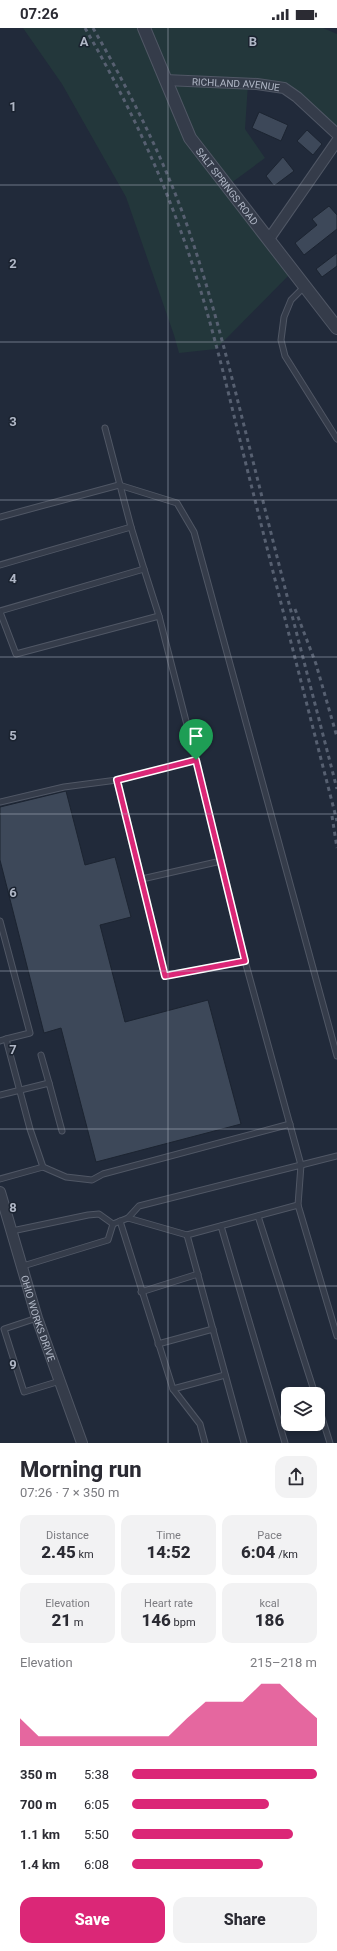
<!DOCTYPE html>
<meta charset="utf-8">
<style>
body{margin:0;font-family:Roboto,sans-serif;background:#f2f2f3;color:#2b2b33;height:100vh;display:flex;flex-direction:column;font-size:15px;white-space:nowrap}
*{box-sizing:border-box;margin:0}
p{font-size:13px;color:#7c7c81}
.icon{flex:none;width:22px;height:22px;fill:none;stroke:currentColor;stroke-width:2;stroke-linecap:round;stroke-linejoin:round}
.map{position:relative;height:1415px;overflow:hidden}
.side{display:flex;flex-direction:column;background:#fff;flex:1}
.side>*{flex:none}
.tools{position:absolute;left:281px;top:1359px;display:grid;gap:8px}
.tools a{display:grid;place-items:center;width:44px;height:44px;border-radius:8px;background:#fff;box-shadow:0 2px 6px #0003;font-size:20px}
.pin{position:absolute;display:grid;place-items:center;width:34px;height:34px;color:#fff;margin:-41px -17px;border-radius:50% 50% 50% 0;rotate:-45deg;box-shadow:0 0 4px #0007}
.pin .icon{rotate:45deg}
.round{display:grid;place-items:center;flex:none;width:42px;height:42px;border-radius:12px;background:#f2f2f3}
.overview{display:flex;align-items:center;justify-content:space-between;height:68px;padding:0 20px}
h1{font-size:22px;font-weight:800;line-height:30px}
.metrics{display:grid;grid-template-columns:repeat(3,1fr);gap:6px;height:68px;padding:4px 20px}
.metrics div{display:grid;align-content:center;border-radius:10px;background:#f2f2f3;text-align:center}
.metrics b{font-size:17px;font-weight:800}
.metrics small{font-size:11px;font-weight:400}
.metrics p{font-size:11px}
.chart{height:112px;padding:8px 20px}
.chart p{display:flex;justify-content:space-between}
.chart svg{width:100%;height:72px;margin-top:4px;fill:#db2777;opacity:.7}
.cta{display:flex;gap:8px;margin-top:auto;padding:8px 20px}
.cta a{flex:1;height:46px;border-radius:12px;background:#db2777;color:#fff;font-size:16px;font-weight:800;line-height:46px;text-align:center}
.cta a+a{background:#f2f2f3;color:#2b2b33}
ul{padding:0 20px;list-style:none;font-size:13px}
li{display:grid;grid-template-columns:64px 48px 1fr;align-items:center;height:30px}
li i{height:10px;border-radius:5px;background:#db2777}
.status{display:flex;justify-content:space-between;align-items:center;height:28px;padding:0 20px;background:#fff;direction:ltr}
.status svg{height:11px;fill:currentColor}
.map>svg:first-child{display:block}
.green{fill:#23373b}
.building{fill:#3d4859;stroke:#1c2431}
.lines{fill:none;stroke-linecap:round;stroke-linejoin:round}
.service-casing{stroke:#505765;stroke-width:7}
.minor-casing{stroke:#505765;stroke-width:12}
.tertiary-casing{stroke:#505765;stroke-width:14}
.service{stroke:#353c4a;stroke-width:5}
.minor{stroke:#353c4a;stroke-width:10}
.tertiary{stroke:#353c4a;stroke-width:12}
.rail{stroke:#576071;stroke-width:3;stroke-dasharray:4 4;stroke-linecap:butt}
.route-casing{stroke:#fff;stroke-width:8}
.route{stroke:#db2777;stroke-width:5}
.grid{fill:none;stroke:#b0b7c6;stroke-width:1;stroke-opacity:0.55}
.labels{text-anchor:middle;dominant-baseline:central;stroke-width:3;stroke-linejoin:round;paint-order:stroke}
.street-label{font-size:10px;fill:#b0b7c6;stroke:#1a222f}
.grid-label{font-size:13px;text-anchor:middle;font-weight:bold;fill:#b0b7c6;stroke:#1a222f;stroke-width:3;stroke-linejoin:round;paint-order:stroke}
</style>
<div class="status"><b>07:26</b><svg viewBox="0 0 49 12"><path d="M0 12V9h3v3zM5 12V6h3v6zM10 12V3h3v9zM15 12V0h3v12zM26 1h20v11H26zM47 4h2v5h-2z"/></svg></div>
<div class="map">
<svg width="337" height="1415" viewBox="0 0 337 1415">
<rect width="100%" height="100%" fill="#212a3a"/>
<path class="green" d="M23,0H323L337,6V106L289,63L248,56L245,101L265,130L227,158L293,243L216,321L179,325L174,307L126,169L62,56Z"/>
<g class="building">
<path d="M259,84L288,97L281,113L252,100Z"/>
<path d="M307,102L322,116L313,127L297,113Z"/>
<path d="M283,129L294,143L274,158L266,148Z"/>
<path d="M329,178L337,187V201L304,227L295,215L317,197L312,191Z"/>
<path d="M337,225V238L322,249L316,241Z"/>
<path d="M66,763L85,837L115,829L131,889L100,897L125,994L208,972L241,1096L96,1134L61,1000L44,1005L0,832V779Z"/>
</g>
<g class="lines">
<defs>
<g id="service">
<path d="M304,259L291,272L284,289L281,312L285,328L337,411"/>
<path d="M105,400L131,499"/>
<path d="M0,489L119,457L177,475L194,504L337,1028"/>
<path d="M0,537L131,499L144,541L0,583"/>
<path d="M0,584L16,626L159,588L144,541"/>
<path d="M159,588L196,732L117,752L165,948L245,933L196,732"/>
<path d="M0,774L64,759L117,752"/>
<path d="M142,851L221,833"/>
<path d="M0,893L30,1005L6,1011"/>
<path d="M245,933L301,1137L337,1128"/>
<path d="M0,1013L6,1011L30,1101L43,1139L0,1151"/>
<path d="M41,1027L49,1055"/>
<path d="M0,1067L49,1055L62,1103"/>
<path d="M43,1139L66,1149L92,1152L103,1146L290,1096"/>
<path d="M258,1188L315,1366"/>
<path d="M128,1190L139,1178L301,1137L298,1177"/>
<path d="M120,1193L173,1361L200,1396L205,1415"/>
<path d="M221,1198L285,1415"/>
<path d="M12,1203L88,1187L99,1186L113,1196"/>
<path d="M23,1238L108,1212L113,1196L128,1190L187,1207"/>
<path d="M141,1264L198,1246"/>
<path d="M37,1290L4,1301L24,1364L60,1353"/>
<path d="M158,1316L213,1301"/>
<path d="M173,1361L225,1347"/>
<path d="M318,1377L330,1415"/>
<path d="M244,1415L187,1207L298,1177L337,1308"/>
</g>
<g id="minor">
<path id="s1" d="M165,52L257,56L284,60L297,69L337,106"/>
<path d="M269,211L337,113"/>
<path id="s2" d="M0,1164L37,1290L82,1415"/>
</g>
<g id="tertiary">
<path id="s3" d="M144,0L190,110L337,300"/>
</g>
</defs>
<use href="#service" class="service-casing"/>
<use href="#minor" class="minor-casing"/>
<use href="#tertiary" class="tertiary-casing"/>
<use href="#service" class="service"/>
<use href="#minor" class="minor"/>
<use href="#tertiary" class="tertiary"/>
<g class="rail">
<path d="M85,0C122,64 155,131 180,201C212,287 231,379 254,468C281,576 309,685 337,793"/>
<path d="M93,0C130,64 164,131 188,200C217,284 237,371 259,457C284,558 311,660 337,761"/>
<path d="M295,581L316,636L337,709"/>
<path d="M332,788L337,820"/>
</g>
</g>
<g class="lines">
<defs>
<path id="route" d="M196,732L245,933L165,948L117,752Z"/>
</defs>
<use href="#route" class="route-casing"/>
<use href="#route" class="route"/>
</g>
<path class="grid" d="M168,0V1415M0,157H337M0,314H337M0,472H337M0,629H337M0,786H337M0,943H337M0,1101H337M0,1258H337"/>
<g class="labels">
<g class="street-label">
<text stroke="none"><textPath href="#s1" startOffset="71">RICHLAND AVENUE</textPath></text>
<text stroke="none"><textPath href="#s3" startOffset="180">SALT SPRINGS ROAD</textPath></text>
<text stroke="none"><textPath href="#s2" startOffset="132">OHIO WORKS DRIVE</textPath></text>
</g>
</g>
<g class="grid-label">
<text x="84" y="18">A</text>
<text x="253" y="18">B</text>
<text x="13" y="83">1</text>
<text x="13" y="240">2</text>
<text x="13" y="398">3</text>
<text x="13" y="555">4</text>
<text x="13" y="712">5</text>
<text x="13" y="869">6</text>
<text x="13" y="1026">7</text>
<text x="13" y="1184">8</text>
<text x="13" y="1341">9</text>
</g>
</svg>
<div class="tools">
<a><svg class="icon" aria-label="layers" viewBox="0 0 24 24"><path d="M12 4l9 5-9 5-9-5zM3 14l9 5 9-5"/></svg></a>
</div>
<div class="pin" style="left:196px;top:732px;background:#1e9e55"><svg class="icon" aria-label="arrive" viewBox="0 0 24 24"><path d="M6 21V4h12l-3 4 3 4H6"/></svg></div>
</div>
<section class="side">
<div class="overview"><div><h1>Morning run</h1><p>07:26 · 7 × 350 m</p></div><a class="round"><svg class="icon" aria-label="share" viewBox="0 0 24 24"><path d="M12 15V3M7 8l5-5 5 5M5 13v7h14v-7"/></svg></a></div>
<div class="metrics">
<div><p>Distance</p><b>2.45<small> km</small></b></div>
<div><p>Time</p><b>14:52</b></div>
<div><p>Pace</p><b>6:04<small> /km</small></b></div>
</div>
<div class="metrics">
<div><p>Elevation</p><b>21<small> m</small></b></div>
<div><p>Heart rate</p><b>146<small> bpm</small></b></div>
<div><p>kcal</p><b>186</b></div>
</div>
<div class="chart"><p><span>Elevation</span>215–218 m</p>
<svg viewBox="0 0 160 44" preserveAspectRatio="none"><path d="M0 44V27L10 38L20 38L30 38L40 38L50 38L60 38L70 38L80 38L90 27L100 17L110 17L120 17L130 6L140 6L150 17L160 27V44z"/></svg>
</div>
<ul>
<li><b>350 m</b>5:38<i style="width:100%"></i></li>
<li><b>700 m</b>6:05<i style="width:74%"></i></li>
<li><b>1.1 km</b>5:50<i style="width:87%"></i></li>
<li><b>1.4 km</b>6:08<i style="width:71%"></i></li>
</ul>
<div class="cta"><a>Save</a><a>Share</a></div>
</section>
